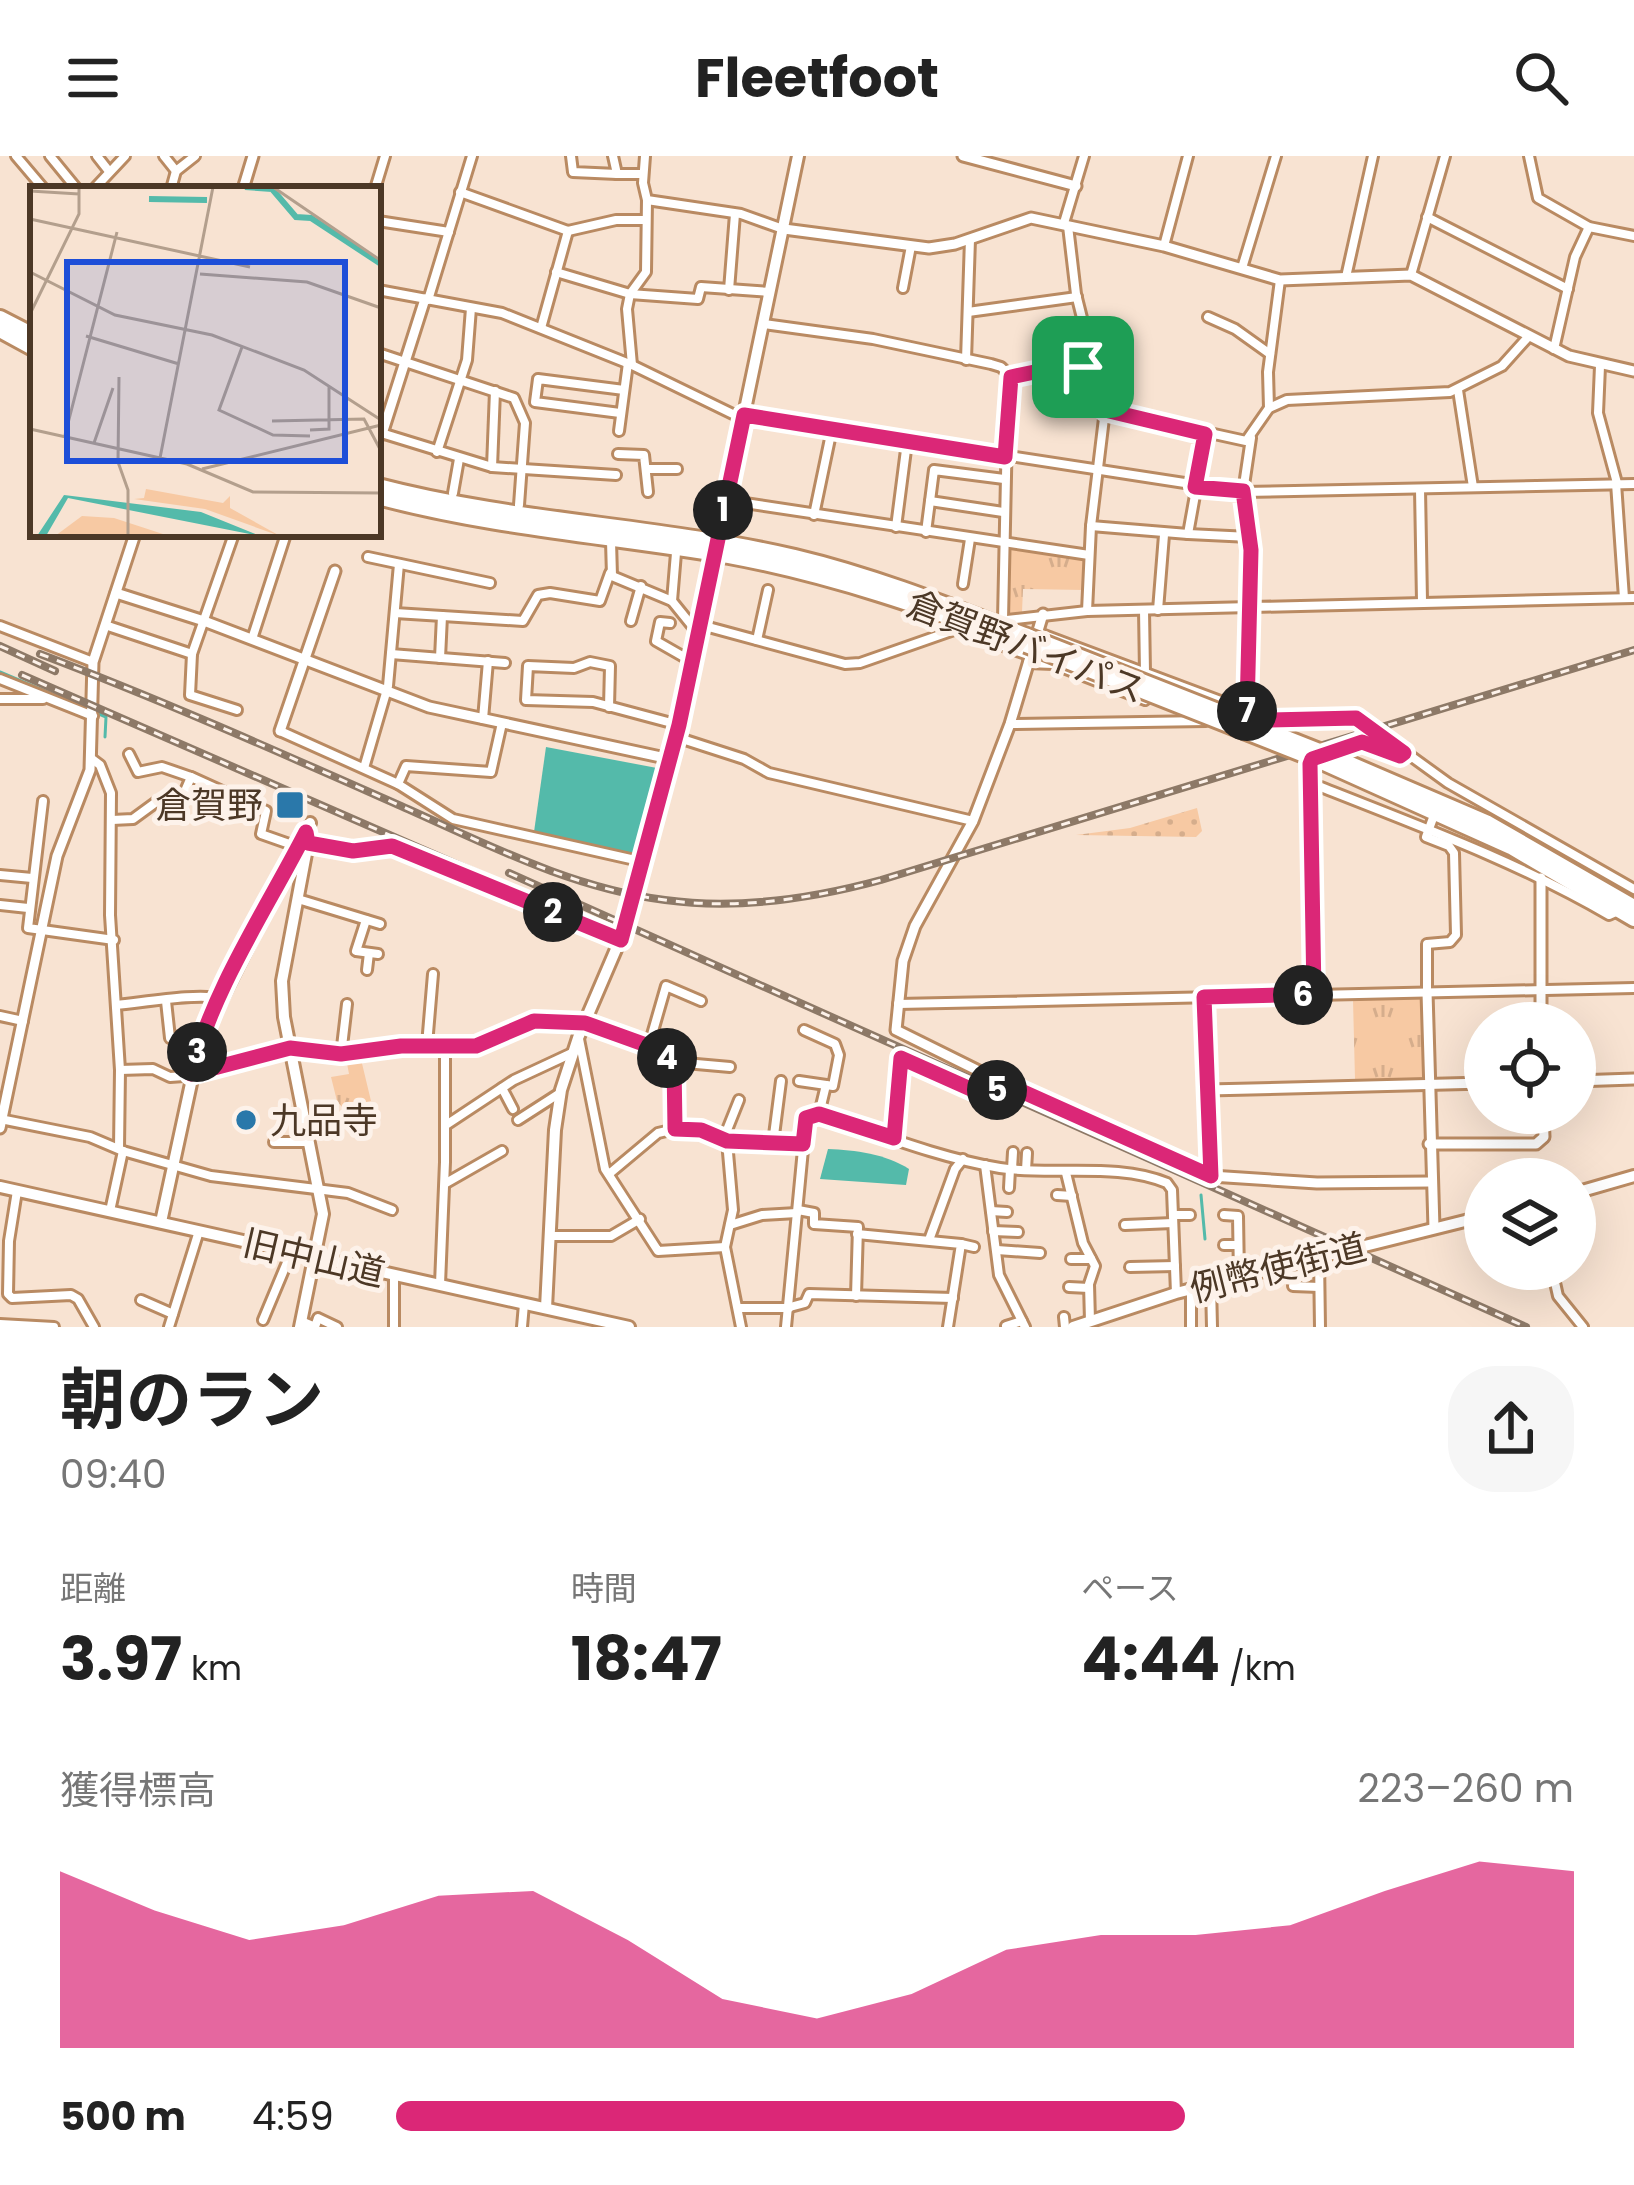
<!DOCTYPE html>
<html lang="ja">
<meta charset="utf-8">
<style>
body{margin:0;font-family:Poppins,"Noto Sans JP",sans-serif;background:#f6f6f6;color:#222;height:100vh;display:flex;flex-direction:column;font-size:45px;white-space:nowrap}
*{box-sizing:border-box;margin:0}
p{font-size:39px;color:#767676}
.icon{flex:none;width:66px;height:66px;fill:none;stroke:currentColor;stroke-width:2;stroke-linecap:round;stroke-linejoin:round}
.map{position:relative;height:1171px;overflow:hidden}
.panel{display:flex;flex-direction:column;background:#fff;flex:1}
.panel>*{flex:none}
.buttons{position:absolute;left:1464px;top:846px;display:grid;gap:24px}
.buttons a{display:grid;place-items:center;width:132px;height:132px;border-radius:50%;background:#fff;box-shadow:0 12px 48px #0002;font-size:60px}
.pin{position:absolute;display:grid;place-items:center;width:102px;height:102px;color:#fff;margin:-51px;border-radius:24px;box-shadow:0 6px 18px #0006}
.km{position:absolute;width:60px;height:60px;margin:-30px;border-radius:50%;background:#222;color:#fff;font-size:33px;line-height:60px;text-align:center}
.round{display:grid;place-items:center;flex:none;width:126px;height:126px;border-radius:48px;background:#f6f6f6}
.head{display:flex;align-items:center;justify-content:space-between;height:204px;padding:0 60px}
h1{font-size:66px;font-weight:700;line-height:90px}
.figures{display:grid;grid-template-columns:repeat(3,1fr);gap:18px;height:204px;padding:12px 60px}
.figures div{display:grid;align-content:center}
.figures b{font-size:60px;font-weight:700}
.figures small{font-size:33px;font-weight:400}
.figures p{font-size:33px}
.chart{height:336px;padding:24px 60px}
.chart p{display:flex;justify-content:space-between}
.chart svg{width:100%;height:216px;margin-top:12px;fill:#db2777;opacity:.7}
ul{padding:0 60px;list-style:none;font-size:39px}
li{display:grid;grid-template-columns:192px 144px 1fr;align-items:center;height:90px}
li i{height:30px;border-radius:15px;background:#db2777}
header{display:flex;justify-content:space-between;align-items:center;height:156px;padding:0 60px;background:#fff;font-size:54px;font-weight:700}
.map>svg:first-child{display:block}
.grass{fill:url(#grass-dots)}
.park{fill:url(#park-tufts)}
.water{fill:#54baaa}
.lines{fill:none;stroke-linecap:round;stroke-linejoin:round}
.stream{stroke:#54baaa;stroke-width:3}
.minor-casing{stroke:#b98a62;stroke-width:14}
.tertiary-casing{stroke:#b98a62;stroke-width:15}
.secondary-casing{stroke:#b98a62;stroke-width:16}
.trunk-casing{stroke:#b98a62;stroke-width:20}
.minor{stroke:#fff;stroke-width:8}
.tertiary{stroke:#fff;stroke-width:9}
.secondary{stroke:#fff;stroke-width:10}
.trunk{stroke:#fff;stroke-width:14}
.rail-casing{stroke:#8d7967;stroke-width:8}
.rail{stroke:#fdf2ea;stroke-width:3;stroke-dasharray:9;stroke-linecap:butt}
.trunk-bridge-casing{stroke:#b98a62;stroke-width:20;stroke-linecap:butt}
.trunk-bridge{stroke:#fff;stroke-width:14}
.route-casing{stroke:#fff;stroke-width:24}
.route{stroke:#db2777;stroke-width:15}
.poi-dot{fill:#2a78aa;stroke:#fdf2ea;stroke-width:4.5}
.labels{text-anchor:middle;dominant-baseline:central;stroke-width:10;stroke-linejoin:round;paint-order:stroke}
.street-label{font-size:36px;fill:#4c3826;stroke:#fdf2ea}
.poi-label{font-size:36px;fill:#4c3826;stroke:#fdf2ea;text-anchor:end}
.inset-river{fill:none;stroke:#54baaa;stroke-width:6}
.inset-road{fill:none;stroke:#b39f8d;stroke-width:3}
.view{fill:#1d4ed8;fill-opacity:0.15;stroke:#1d4ed8;stroke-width:6}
.inset-edge{fill:none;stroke:#4c3826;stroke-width:6}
</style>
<header><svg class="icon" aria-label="menu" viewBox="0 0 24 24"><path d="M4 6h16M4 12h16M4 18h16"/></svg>Fleetfoot<svg class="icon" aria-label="search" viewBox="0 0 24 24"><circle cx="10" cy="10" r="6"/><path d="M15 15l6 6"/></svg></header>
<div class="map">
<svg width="1634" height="1171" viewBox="0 0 1634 1171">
<defs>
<pattern id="grass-dots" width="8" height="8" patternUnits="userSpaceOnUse" patternTransform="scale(3)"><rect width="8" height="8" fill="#f7c9a3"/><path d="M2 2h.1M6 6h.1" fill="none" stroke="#d5ad8c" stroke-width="1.8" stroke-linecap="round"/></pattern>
<pattern id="park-tufts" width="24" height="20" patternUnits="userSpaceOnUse" patternTransform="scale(3)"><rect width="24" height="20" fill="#f7c9a3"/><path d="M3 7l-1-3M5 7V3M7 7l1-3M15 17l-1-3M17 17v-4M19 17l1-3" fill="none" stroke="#d5ad8c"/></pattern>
</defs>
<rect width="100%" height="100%" fill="#f8e3d2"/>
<path class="grass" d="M1197,652L1202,675L1196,681L1076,679L1130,672Z"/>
<g class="park">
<path d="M1006,392L1083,403L1084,434L1023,433L1022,456L1010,459L1005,456Z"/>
<path d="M1419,842L1424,845V920L1420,923H1355L1353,844Z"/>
<path d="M360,899L371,945L342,951L337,945L331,921L349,918L346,902Z"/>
</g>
<g class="water">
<path d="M546,591L657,612L633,700L534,676Z"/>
<path d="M828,993C855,994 886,998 909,1013L906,1029L820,1023Z"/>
</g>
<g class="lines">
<g class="stream">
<path d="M0,516L106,561L105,581"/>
<path d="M1201,1039L1205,1083"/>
</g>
<defs>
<g id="minor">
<path d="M16,0L44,33"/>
<path d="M50,0L77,33"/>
<path d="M97,0L108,14"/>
<path d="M164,0L176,15"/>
<path d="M571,0L573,16L617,18"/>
<path d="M613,0L617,18H642"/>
<path d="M645,0L643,27L647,44L741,58L783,73"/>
<path d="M1529,0L1538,42L1589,71L1634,80"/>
<path d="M94,33L125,0"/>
<path d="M171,33L176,15L195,0"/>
<path d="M375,33L385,0"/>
<path d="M460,36L568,75L616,64H646"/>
<path d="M1427,61L1568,133"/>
<path d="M378,65L449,76"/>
<path d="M1064,67L1084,0"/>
<path d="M1068,70L1076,138L1105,254L1091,370L1087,455"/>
<path d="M1164,90L1188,0"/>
<path d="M1242,112L1276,0"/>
<path d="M556,116L630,138L698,143L701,131L770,136"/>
<path d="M1411,119L1445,0"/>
<path d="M1346,121L1373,0"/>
<path d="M903,132L911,90"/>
<path d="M378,134L502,157L632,209L743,263"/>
<path d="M729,134L735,58"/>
<path d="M428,144L472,0"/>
<path d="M968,156L1077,141"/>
<path d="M1208,161L1235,173L1270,198"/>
<path d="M764,168L873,183L991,208L1001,211L1011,221"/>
<path d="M541,172L568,75"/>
<path d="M1554,193L1575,101L1589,71"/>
<path d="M378,197L514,242L525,267L519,349"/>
<path d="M966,204L970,83"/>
<path d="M632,209L627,153L630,138L646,116L647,44"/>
<path d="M1600,210L1598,257L1617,327"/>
<path d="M1458,234L1473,331"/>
<path d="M1269,252L1268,216L1280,124"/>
<path d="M1105,254L1246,285L1269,252L1287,244L1450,236L1502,210L1529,180"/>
<path d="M620,257L535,246L538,223L624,234"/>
<path d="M744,259L1243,336L1634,328"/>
<path d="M619,275L628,207"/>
<path d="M378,276L492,311L616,319"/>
<path d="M437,296L467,204L471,152"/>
<path d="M618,298L644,299L648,336"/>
<path d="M492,311L495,235"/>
<path d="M647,313H677"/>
<path d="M1616,327L1624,442"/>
<path d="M1420,333L1422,445"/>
<path d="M453,337L459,303"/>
<path d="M725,344L1089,399"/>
<path d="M930,345L1003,356"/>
<path d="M814,359L832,273"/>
<path d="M1091,370L1188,378L1206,278"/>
<path d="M896,371L907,286"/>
<path d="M926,376L934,314L1004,323"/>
<path d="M234,378L192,498L190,539L237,554"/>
<path d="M1188,378L1250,381"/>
<path d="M611,385L612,420L672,445L697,476"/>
<path d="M368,401L490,427"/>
<path d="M963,428L970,383"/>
<path d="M672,445L676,397"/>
<path d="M1144,454L1145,517"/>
<path d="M1158,454L1164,379"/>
<path d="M395,457L523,465L538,439L550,437L600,445L610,417"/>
<path d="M1003,464L1008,225L1022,217L1094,211"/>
<path d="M631,465L641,430"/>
<path d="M998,465L1087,455L1634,442"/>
<path d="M670,467L660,466L656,485L691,505"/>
<path d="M105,469L192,498"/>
<path d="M701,469L845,508L860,507L960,472"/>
<path d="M0,470L93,506"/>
<path d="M955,473L1031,500"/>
<path d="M1039,477L1250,556"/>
<path d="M252,483L286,378"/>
<path d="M757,484L768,434"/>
<path d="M391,498L505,507"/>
<path d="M440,502L442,460"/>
<path d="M1028,507L1053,508L1145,544"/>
<path d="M0,523L93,560"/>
<path d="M0,543H43"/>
<path d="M609,551L610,510L590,506L574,512L528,510L526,544L593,546L679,569"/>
<path d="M1247,555L1251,394L1243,336L1251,282"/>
<path d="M483,563L488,505"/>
<path d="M1251,564L1346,561L1361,564L1448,627L1634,733"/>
<path d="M1010,568L1206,565"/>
<path d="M280,575L398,628L453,663L644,706"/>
<path d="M676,581L744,603L769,617L973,665"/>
<path d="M1329,597L1362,585L1401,600L1404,597"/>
<path d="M129,598L138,616L162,611L191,621"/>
<path d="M92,603L100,609L111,637L110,759L120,914L119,992"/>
<path d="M364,612L388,530L399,408"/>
<path d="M398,628L406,610L491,616L502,567"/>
<path d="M1310,631H1321C1419,670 1518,706 1609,759L1620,754"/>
<path d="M43,645L28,772L114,784"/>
<path d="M112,664L133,663L159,644L179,649L191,621L266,655L261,678L298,691"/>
<path d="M308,687L353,695L392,690L621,784"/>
<path d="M0,719L32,722"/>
<path d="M298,743L380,768"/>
<path d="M0,749L28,752"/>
<path d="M366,764L356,795L378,798"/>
<path d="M367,814L369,797"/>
<path d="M1427,836V788L1450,786L1456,779L1454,697L1449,690L1426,681L1433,662"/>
<path d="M1314,838L1309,612L1315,602"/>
<path d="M166,845L170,882L204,875"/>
<path d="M898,848L1634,832"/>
<path d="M117,849C140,847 203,836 219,843"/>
<path d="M0,860L23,865"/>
<path d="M579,883L605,1013L658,1095L725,1091"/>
<path d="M427,889L433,818"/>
<path d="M649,889L666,830L701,845"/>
<path d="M341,899L347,848"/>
<path d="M674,906L730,911"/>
<path d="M120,914L153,913L170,921L184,920L289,892L341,899L401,889L476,890L534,865L585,867L649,889L674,906L675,973H701L727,985L803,988"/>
<path d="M799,925L833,930L839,899L835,888L804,874"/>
<path d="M502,932L513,953"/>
<path d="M819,958L826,929"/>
<path d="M0,963L90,981L123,995L211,1020L348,1037L392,1054"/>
<path d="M518,964L560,937"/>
<path d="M446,969L514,924L572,897"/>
<path d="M894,982L901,903L993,943L1001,926"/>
<path d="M723,984L739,944"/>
<path d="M727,985L733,1054L725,1091L741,1171"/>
<path d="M274,986H308"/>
<path d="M773,987L781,925"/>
<path d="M985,1009L999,1119L1025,1171"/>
<path d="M1012,1013L1013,996"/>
<path d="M1026,1014L1027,997"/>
<path d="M1066,1017L1083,1087L1095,1110L1089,1128L1090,1165"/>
<path d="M609,1018L658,977L675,973"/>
<path d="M446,1027L502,995"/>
<path d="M1009,1032L1010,1013"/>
<path d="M17,1035L9,1085L8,1138L12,1142L71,1139L78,1143L94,1171"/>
<path d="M1057,1039L1072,1040"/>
<path d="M798,1054L814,1057V1068L858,1071L856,1140"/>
<path d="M110,1055L123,995"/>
<path d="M991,1055L1007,1056"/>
<path d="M1173,1059H1190"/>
<path d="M1224,1059L1238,1060L1239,1121"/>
<path d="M730,1069L762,1059L797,1057"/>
<path d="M1125,1069L1173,1067"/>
<path d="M993,1075L1018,1076"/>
<path d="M857,1078L961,1088L948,1171"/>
<path d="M549,1080H611L640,1063"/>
<path d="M929,1084L955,1013L963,1003"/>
<path d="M961,1088L974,1091"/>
<path d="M1224,1089H1238"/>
<path d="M997,1094L1040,1097"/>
<path d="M1319,1102L1320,1171"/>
<path d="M1071,1103H1091"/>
<path d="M1130,1111L1175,1110"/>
<path d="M1552,1113L1558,1140L1583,1171"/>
<path d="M394,1120V1171"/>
<path d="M440,1128L445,1006V890"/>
<path d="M1211,1128L1212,1171"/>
<path d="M1293,1130L1319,1131"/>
<path d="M1069,1131L1089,1132"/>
<path d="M141,1144L173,1158"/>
<path d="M790,1151L805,1147L809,1138L953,1142"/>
<path d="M740,1152H789"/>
<path d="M1064,1161L1065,1171"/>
<path d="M263,1164L291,1097"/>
<path d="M301,1165L315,1171L318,1162L337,1171"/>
<path d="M0,1168L54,1171"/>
<path d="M1006,1170L1022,1165"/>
<path d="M169,1171L199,1075"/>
<path d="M522,1171L524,1148"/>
<path d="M786,1171L806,962L819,958C877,977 939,1002 1000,1012C1053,1020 1118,1006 1167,1027L1172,1034L1176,1137"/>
<path d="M1191,1171V1133"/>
</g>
<g id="tertiary">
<path d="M963,0L1076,30"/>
<path d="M243,33L253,0"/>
<path d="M784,73L929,92L955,88L1031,62L1164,90L1280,124L1411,119L1569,200L1634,215"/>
<path d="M382,278L425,143"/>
<path d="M116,437L204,465L429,551L670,603"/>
<path d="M1043,458L1010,568L973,665L915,770L903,805L896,874L1001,926L1211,1020L1317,1027L1430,1026"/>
<path d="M280,575L335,415"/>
<path d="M1541,722V867"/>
<path d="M1427,836L1434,1072"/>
<path d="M1204,841L1211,1020"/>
<path d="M1575,925L1634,923"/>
<path d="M1208,934L1485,927"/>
<path d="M0,972L57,700L90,614L93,506L135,378"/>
<path d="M1429,988H1536L1544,981L1543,957"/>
</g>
<g id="secondary">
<path d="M0,1031L629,1171"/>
<path d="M1575,1037L1634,1020"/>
<path d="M161,1066L200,886L310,667"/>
<path d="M546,1152L555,974L561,934L578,882L626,770L644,706L679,569L798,0"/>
<path d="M300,1171L323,1058L284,861L282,825L308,687L306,676"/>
<path d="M1073,1171L1176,1137L1485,1060"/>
</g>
<g id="trunk">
<path d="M0,162L33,179"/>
<path d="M0,174L33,192"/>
<path d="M378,330C515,366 657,369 795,401C875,420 952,451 1030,481"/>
<path d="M378,341C493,372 612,380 729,400C832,419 929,453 1026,489"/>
<path d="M1332,600L1488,667L1634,751"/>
<path d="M1322,606L1511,691L1634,763"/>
</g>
</defs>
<use href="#minor" class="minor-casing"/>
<use href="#tertiary" class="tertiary-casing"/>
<use href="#secondary" class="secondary-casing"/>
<use href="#trunk" class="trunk-casing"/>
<use href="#minor" class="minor"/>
<use href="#tertiary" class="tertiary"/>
<use href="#secondary" class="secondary"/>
<use href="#trunk" class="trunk"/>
<defs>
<g id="rail">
<path d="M0,490L55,515"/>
<path d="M40,498C162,544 281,597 401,650C487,688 570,732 665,744C738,754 811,743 881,724L1634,494"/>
<path d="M22,519L523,737"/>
<path d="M509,717L1526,1171"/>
</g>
</defs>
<use href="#rail" class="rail-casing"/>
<use href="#rail" class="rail"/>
<defs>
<g id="trunk-bridge">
<path d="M1030,481L1332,600"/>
<path d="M1026,489L1322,606"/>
</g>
</defs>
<use href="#trunk-bridge" class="trunk-bridge-casing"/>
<use href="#trunk-bridge" class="trunk-bridge"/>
</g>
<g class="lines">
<defs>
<path id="route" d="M1083,211H1094L1105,254L1205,278L1195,331L1243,335L1251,394L1247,555L1268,564L1356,562L1404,597L1400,600L1362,586L1312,603L1310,608L1314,838L1204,841L1211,1020L1001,926L993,943L901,902L894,982L819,958L806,962L803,988L727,985L701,974L675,973L674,906L649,890L585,867L534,865L476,890H401L341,898L290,892L191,918C213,832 266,754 306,676L308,687L353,695L392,690L621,784L679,569L744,259L1005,301L1011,221L1054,212Z"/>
</defs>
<use href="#route" class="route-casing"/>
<use href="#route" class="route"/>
</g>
<g class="poi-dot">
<rect x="275" y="634" width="30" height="30" rx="6"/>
<circle cx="246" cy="964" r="12"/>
</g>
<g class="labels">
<g class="street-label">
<text transform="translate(1026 491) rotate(21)">倉賀野バイパス</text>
<text transform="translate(314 1102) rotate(13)">旧中山道</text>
<text transform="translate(1278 1112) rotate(-14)">例幣使街道</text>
</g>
<g class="poi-label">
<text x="263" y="649">倉賀野</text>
<text x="270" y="964" text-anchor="start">九品寺</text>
</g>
</g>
<g transform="translate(30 30)">
<rect width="351" height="351" fill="#f8e3d2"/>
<path d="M52,330L84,332L139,350H25Z" fill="#f7c9a3"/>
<path d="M116,303L193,317L200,310V322L250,350L175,323L104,313L114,312Z" fill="#f7c9a3"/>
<path d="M34,309L171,326L230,350L38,312L16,350H7Z" fill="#54baaa"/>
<path class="inset-river" d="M215,1L242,3L266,31L281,32L351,78M119,13L177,14"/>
<path class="inset-road" d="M243,1L350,74L351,66M0,5L49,8M0,33L220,81M0,86L85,129L182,149L274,184L351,234M170,88L277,96L351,122M0,128L49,28V1M56,150L149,178M212,161L189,224L243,249L280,250M89,191L88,276L98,304V350M242,235L334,233L351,265M0,243L157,278L223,306L351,307M280,244L299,243V200M35,249L87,46M64,257L83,202M130,272L183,1M172,283L351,239"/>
<path class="view" d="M37,76H315V275H37Z"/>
<rect width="351" height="351" class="inset-edge"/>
</g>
</svg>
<div class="buttons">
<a><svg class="icon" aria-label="locate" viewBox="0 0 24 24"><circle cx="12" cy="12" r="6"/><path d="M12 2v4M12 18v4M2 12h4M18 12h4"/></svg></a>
<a><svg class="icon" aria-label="layers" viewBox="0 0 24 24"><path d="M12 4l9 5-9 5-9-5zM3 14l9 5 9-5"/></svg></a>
</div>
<div class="pin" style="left:1083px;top:211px;background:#1e9e55"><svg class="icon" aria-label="arrive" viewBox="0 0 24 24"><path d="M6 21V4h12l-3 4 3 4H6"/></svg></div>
<b class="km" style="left:723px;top:354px">1</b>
<b class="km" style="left:553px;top:756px">2</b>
<b class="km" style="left:197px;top:896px">3</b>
<b class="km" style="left:667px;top:902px">4</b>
<b class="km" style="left:997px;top:934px">5</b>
<b class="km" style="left:1303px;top:839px">6</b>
<b class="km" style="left:1247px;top:555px">7</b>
</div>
<section class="panel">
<div class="head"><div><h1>朝のラン</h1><p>09:40</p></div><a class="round"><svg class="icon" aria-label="share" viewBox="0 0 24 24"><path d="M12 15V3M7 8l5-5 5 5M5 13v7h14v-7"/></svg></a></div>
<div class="figures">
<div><p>距離</p><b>3.97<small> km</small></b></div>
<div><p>時間</p><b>18:47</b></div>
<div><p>ペース</p><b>4:44<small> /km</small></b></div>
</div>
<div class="chart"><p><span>獲得標高</span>223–260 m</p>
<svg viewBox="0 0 160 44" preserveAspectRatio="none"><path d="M0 44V8L10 16L20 22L30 19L40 13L50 12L60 22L70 34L80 38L90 33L100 24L110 21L120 21L130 19L140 12L150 6L160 8V44z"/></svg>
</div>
<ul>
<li><b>500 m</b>4:59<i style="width:67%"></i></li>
</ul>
</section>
